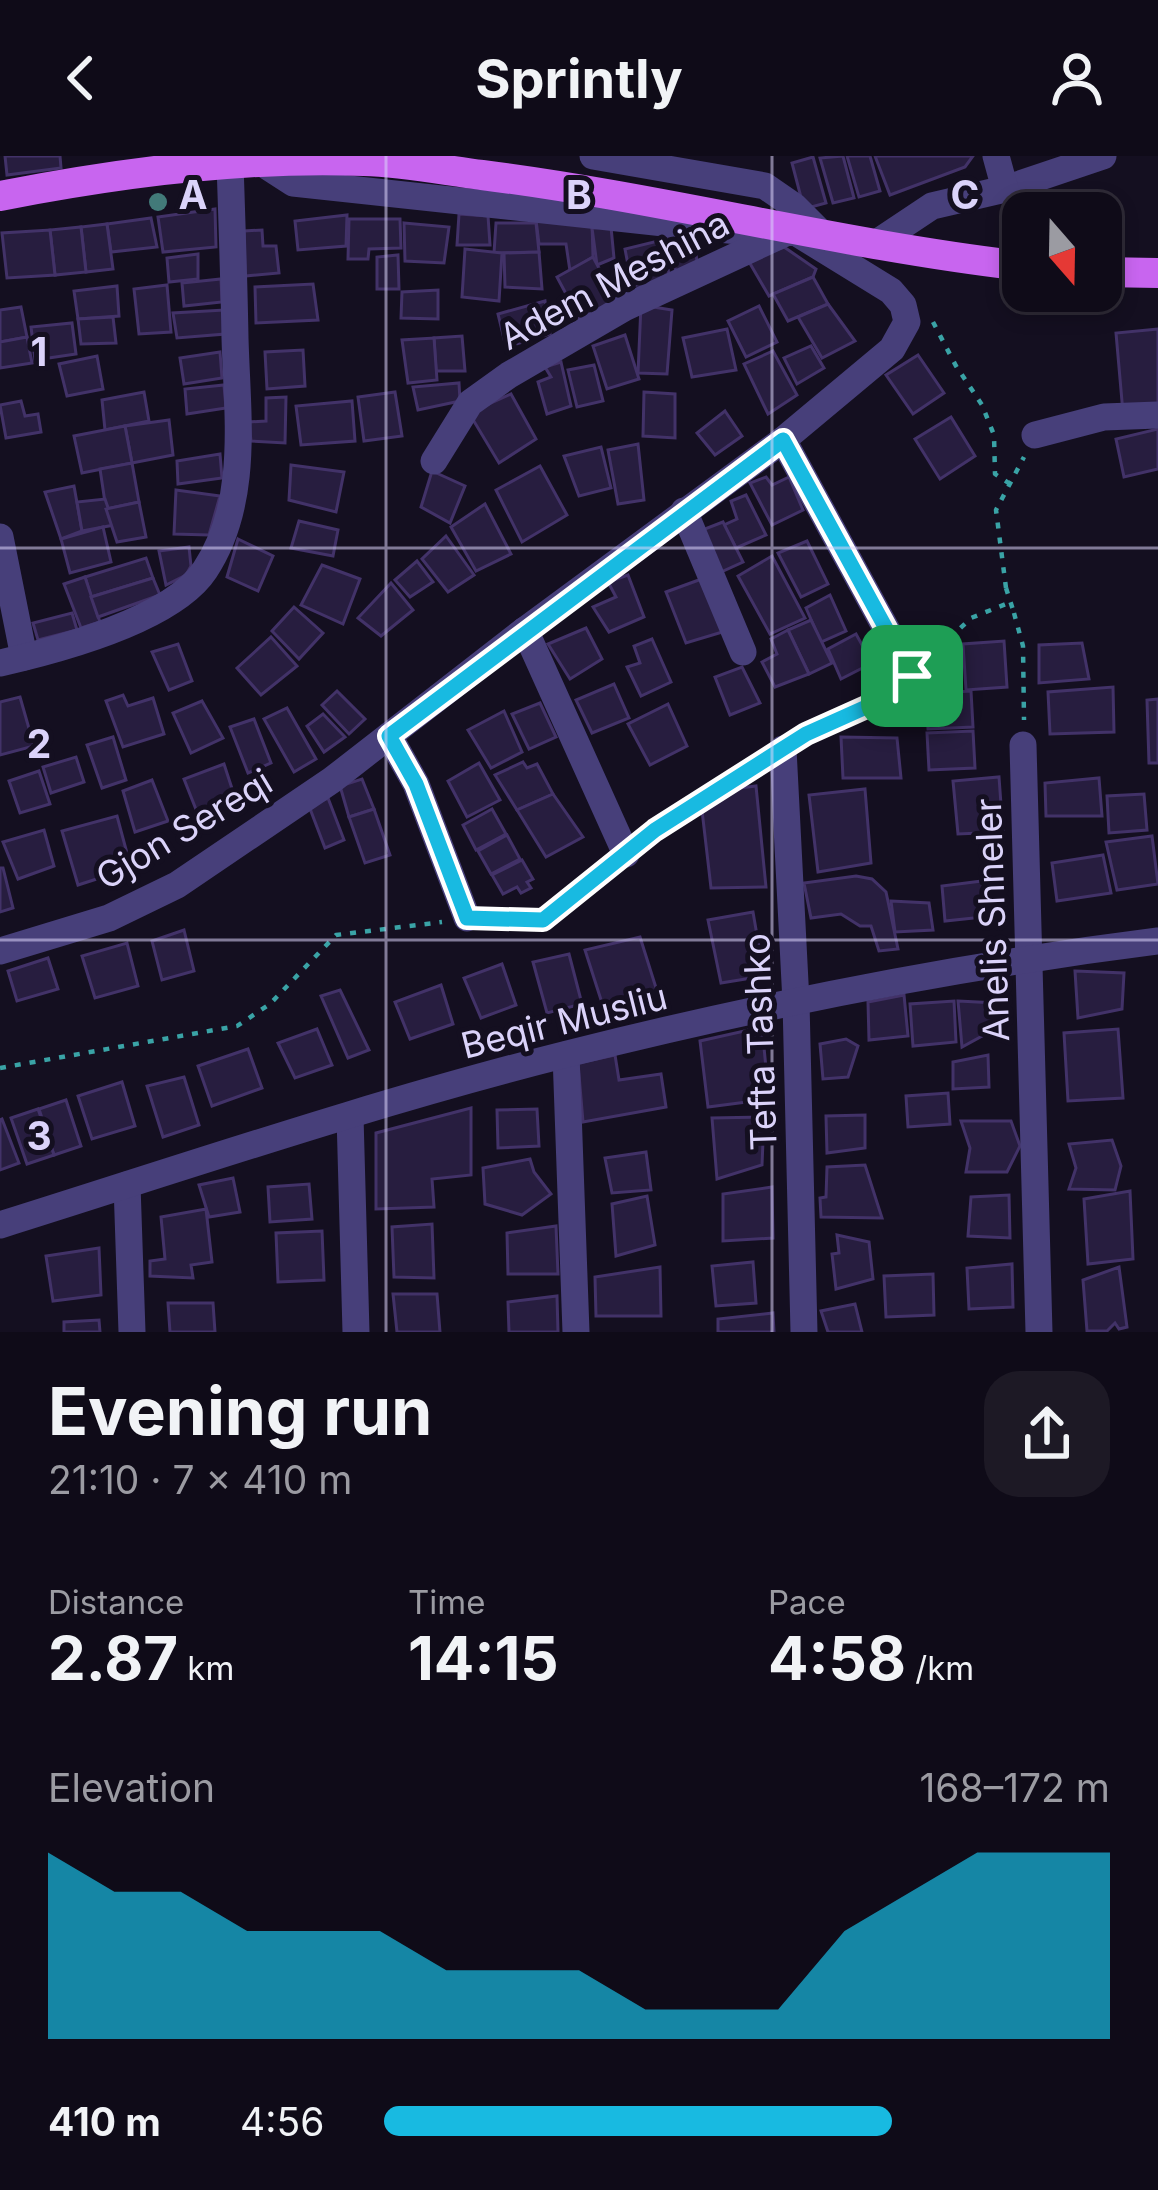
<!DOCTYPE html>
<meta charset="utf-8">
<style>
body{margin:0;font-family:Inter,sans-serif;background:#1d1925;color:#f1f3f6;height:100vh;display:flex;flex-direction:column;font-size:45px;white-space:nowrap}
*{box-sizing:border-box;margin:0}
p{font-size:39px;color:#9b9ba2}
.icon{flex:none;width:66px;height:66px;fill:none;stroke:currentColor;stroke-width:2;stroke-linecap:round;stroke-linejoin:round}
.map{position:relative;height:1176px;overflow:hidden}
.side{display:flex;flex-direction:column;background:#0f0b18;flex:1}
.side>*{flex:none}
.needle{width:78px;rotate:160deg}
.tools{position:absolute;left:1002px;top:36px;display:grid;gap:24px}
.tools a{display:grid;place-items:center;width:120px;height:120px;border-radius:24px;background:#0f0b18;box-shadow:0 6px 18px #0003,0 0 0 3px #2f2b37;font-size:60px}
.pin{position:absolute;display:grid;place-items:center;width:102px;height:102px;color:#fff;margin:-51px;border-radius:24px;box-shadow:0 6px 18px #0006}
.round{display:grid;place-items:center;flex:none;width:126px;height:126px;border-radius:36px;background:#1d1925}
.headline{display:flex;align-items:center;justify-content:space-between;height:204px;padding:0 48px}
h1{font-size:66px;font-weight:700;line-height:90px}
.figures{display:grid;grid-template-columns:repeat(3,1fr);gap:18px;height:204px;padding:12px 48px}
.figures div{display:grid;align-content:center}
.figures b{font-size:60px;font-weight:700}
.figures small{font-size:33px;font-weight:400}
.figures p{font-size:33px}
.chart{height:336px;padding:24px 48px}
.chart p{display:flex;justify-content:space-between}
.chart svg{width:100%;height:216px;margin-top:12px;fill:#18bae1;opacity:.7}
ul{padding:0 48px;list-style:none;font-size:39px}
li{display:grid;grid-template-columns:192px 144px 1fr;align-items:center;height:90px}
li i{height:30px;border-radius:15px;background:#18bae1}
header{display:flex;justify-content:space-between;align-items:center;height:156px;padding:0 48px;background:#0f0b18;font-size:54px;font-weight:700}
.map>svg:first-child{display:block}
.building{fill:#271d3f;stroke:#423268;stroke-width:3}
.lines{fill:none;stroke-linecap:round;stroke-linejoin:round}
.path{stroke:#3aa3a6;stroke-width:4.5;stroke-dasharray:6 9;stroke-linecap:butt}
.minor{stroke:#473f7a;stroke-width:27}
.primary{stroke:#c865ef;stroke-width:30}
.path-bridge{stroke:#3aa3a6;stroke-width:4.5;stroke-dasharray:6 9;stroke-linecap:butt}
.tree{fill:#427a79}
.route-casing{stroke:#fff;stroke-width:24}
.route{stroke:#18bae1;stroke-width:15}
.grid{fill:none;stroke:#dbd3fa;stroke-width:3;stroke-opacity:0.55}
.labels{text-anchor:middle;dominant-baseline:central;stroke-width:10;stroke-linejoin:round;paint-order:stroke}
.street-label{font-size:36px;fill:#dbd3fa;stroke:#140f20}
.grid-label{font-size:39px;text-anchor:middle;font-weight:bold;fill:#dbd3fa;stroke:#140f20;stroke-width:10;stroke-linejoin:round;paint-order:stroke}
</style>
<header><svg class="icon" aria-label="back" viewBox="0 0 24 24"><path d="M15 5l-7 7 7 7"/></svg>Sprintly<svg class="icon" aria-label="person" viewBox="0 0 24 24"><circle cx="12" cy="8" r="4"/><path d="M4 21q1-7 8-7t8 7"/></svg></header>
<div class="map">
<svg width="1158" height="1176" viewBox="0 0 1158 1176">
<rect width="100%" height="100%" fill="#140f20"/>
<g class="building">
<path d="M5,0H60L61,12L7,19Z"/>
<path d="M843,0L854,42L833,47L820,2Z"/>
<path d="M847,0H870L880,35L859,41Z"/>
<path d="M875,0H973L965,11L890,39Z"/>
<path d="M813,1L826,47L804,53L792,7Z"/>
<path d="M215,53L216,91L163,96L158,61Z"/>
<path d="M459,58L488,60L490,89H457Z"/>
<path d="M347,59L346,90L298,94L295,65Z"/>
<path d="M151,62L157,91L111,96L107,68Z"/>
<path d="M349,63H400L401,92L369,93L368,103H348Z"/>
<path d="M536,64L592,66L593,101L570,115L566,88H539Z"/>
<path d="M404,67L449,71L444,107L405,105Z"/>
<path d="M496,67H536L539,96L494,97Z"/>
<path d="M107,68L113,113L86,116L81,71Z"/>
<path d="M81,71L86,116L55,119L50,74Z"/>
<path d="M611,71L614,102L597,109L592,72Z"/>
<path d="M50,74L55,119L7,122L2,77Z"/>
<path d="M262,74L263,90H276L279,117L245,120L244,75Z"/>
<path d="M681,74L684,94L695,92L698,112L676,116L667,76Z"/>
<path d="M662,84L670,123L632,130L625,93Z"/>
<path d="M784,91L816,113L813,121L769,140L748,104Z"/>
<path d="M465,93L502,97L499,145L462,141Z"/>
<path d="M539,96L542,133L505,131L504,97Z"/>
<path d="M198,98V123L169,126L167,102Z"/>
<path d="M398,99L399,133H377V101Z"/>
<path d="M593,101L617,146L580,164L557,121Z"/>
<path d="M813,121L828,148L788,165L773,138Z"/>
<path d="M221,123L222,146L184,150L182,127Z"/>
<path d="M313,128L318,164L256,167L255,131Z"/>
<path d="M167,129L171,176L139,178L134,133Z"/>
<path d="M117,130L119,160L78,163L74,135Z"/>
<path d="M438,134V163L401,162L402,136Z"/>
<path d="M545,145L550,178L506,191L498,158Z"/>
<path d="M828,148L855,185L822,202L798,161Z"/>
<path d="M641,149L672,154L667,218L638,217Z"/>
<path d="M759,150L777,186L746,201L728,165Z"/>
<path d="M21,151L27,181L0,186V154Z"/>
<path d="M224,154L225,178L177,182L173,157Z"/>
<path d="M113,161L116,187L81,188L78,163Z"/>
<path d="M72,167L76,198L35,204L31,171Z"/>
<path d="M727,173L736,214L692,221L683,182Z"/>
<path d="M1158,173V254L1123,257L1116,177Z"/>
<path d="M625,179L639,223L607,233L593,190Z"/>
<path d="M462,180L465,215H436L434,182Z"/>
<path d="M27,181L32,207L0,212V186Z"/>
<path d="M434,182L437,224L408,227L402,184Z"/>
<path d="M811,190L824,212L797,228L784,202Z"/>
<path d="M303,194L305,230L267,233L265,196Z"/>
<path d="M773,195L797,239L768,258L744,208Z"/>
<path d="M220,196L222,222L184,228L180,202Z"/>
<path d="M918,199L944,237L913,258L886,219Z"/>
<path d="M97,200L103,233L67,240L59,208Z"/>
<path d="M561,206L571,250L547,258L538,226L551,221L545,211Z"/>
<path d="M594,209L603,245L577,251L568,214Z"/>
<path d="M459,227L460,245L418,254L413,231Z"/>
<path d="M224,229L226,252L187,258L185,233Z"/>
<path d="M144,236L149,265L105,274L102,244Z"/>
<path d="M395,236L402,280L364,285L358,241Z"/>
<path d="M644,236L675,238V282L643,280Z"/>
<path d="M511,238L536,283L499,307L469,257Z"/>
<path d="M286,241L285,287L251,285L249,266L266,265V242Z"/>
<path d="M21,245L25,260L38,258L41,276L6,282L0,249Z"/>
<path d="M352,245L355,285L301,289L296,250Z"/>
<path d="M725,255L742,280L715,299L697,277Z"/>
<path d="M951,261L975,300L940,323L915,283Z"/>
<path d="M169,264L173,299L132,307L125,270Z"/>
<path d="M125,270L132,307L82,317L74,280Z"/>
<path d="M1158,273V313L1124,321L1116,283Z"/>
<path d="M638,288L644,344L618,348L608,294Z"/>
<path d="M601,291L611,332L579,340L564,300Z"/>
<path d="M220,298L222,322L178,328L177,305Z"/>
<path d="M132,307L139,346L106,353L100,313Z"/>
<path d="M291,309L344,316L336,356L289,344Z"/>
<path d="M540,310L567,359L522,386L496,334Z"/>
<path d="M432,315L465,330L450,367L421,351Z"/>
<path d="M766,321L772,329L789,321L803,354L772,369L750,327Z"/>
<path d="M74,330L82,375L61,383L45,336Z"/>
<path d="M176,334L220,340L209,379L174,378Z"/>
<path d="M746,339L766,379L736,392L724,369L737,363L731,345Z"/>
<path d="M105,343L114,369L82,375L77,346Z"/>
<path d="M139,346L146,381L117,386L106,353Z"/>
<path d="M485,348L511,398L476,415L451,371Z"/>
<path d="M299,365L338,374L333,400L291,392Z"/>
<path d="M723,366L743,406L721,416L702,374Z"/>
<path d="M103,371L111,406L70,417L61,383Z"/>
<path d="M446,380L474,419L448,436L422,403Z"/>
<path d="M238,383L273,400L258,435L227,421Z"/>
<path d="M807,385L828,428L801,441L778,397Z"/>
<path d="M189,391L191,410L186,419L166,429L159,395Z"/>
<path d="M772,400L805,462L770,478L738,420Z"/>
<path d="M146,402L153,422L91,441L85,421Z"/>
<path d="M417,405L433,426L410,441L395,424Z"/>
<path d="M322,409L360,423L343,468L301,449Z"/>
<path d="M628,419L644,461L609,476L593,451L616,441L608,426Z"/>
<path d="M85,421L100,466L81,472L64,428Z"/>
<path d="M707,421L729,474L686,487L666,436Z"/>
<path d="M153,422L160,439L98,461L91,441Z"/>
<path d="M391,427L413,454L381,480L358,462Z"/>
<path d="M830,439L846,475L821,486L806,452Z"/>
<path d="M294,451L323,477L299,503L272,475Z"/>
<path d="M72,457L77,474L38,484L33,467Z"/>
<path d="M811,464L832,507L809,518L788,474Z"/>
<path d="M586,472L602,503L570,523L548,488Z"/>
<path d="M788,474L809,518L775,531L762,506L777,498L771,483Z"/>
<path d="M856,478L872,507L841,523L828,493Z"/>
<path d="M271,481L297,510L261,539L237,512Z"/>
<path d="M652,483L671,526L641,540L627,511L640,507L634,490Z"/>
<path d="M1004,485L1007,531L966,534L963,488Z"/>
<path d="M1082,487L1089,523L1039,527V489Z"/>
<path d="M178,488L192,525L169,534L152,496Z"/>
<path d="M742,511L760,547L730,559L715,521Z"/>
<path d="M614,528L629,562L592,577L576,544Z"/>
<path d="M1113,531L1114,576L1050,578L1048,536Z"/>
<path d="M337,535L365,563L349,578L322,549Z"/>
<path d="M971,535L973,571L928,573L926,538Z"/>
<path d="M123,539L128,550L153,542L164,578L123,591L106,545Z"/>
<path d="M20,541L34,590L0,599V546Z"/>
<path d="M1158,543V607H1149L1147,544Z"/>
<path d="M202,545L223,582L191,597L173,557Z"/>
<path d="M540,547L556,581L529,593L512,558Z"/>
<path d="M668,548L687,590L650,609L628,568Z"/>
<path d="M287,552L316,603L294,616L264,563Z"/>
<path d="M504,555L522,596L491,612L468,574Z"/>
<path d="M323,558L345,581L324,596L307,570Z"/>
<path d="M254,563L271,607L248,617L230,571Z"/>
<path d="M973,575L975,612L929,614L927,577Z"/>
<path d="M113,581L126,624L102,632L87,589Z"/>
<path d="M841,581L897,582L901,622H843Z"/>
<path d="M76,601L84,626L51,637L43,611Z"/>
<path d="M523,606L527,612L537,608L553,638L517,654L495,619Z"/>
<path d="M479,607L500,644L467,661L448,625Z"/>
<path d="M224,608L238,651L201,666L184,623Z"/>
<path d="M39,615L50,648L20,657L9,625Z"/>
<path d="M999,621L1003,676L958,678L953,625Z"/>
<path d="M1099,622L1102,660H1046L1045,627Z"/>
<path d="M362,623L374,653L349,661L340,630Z"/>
<path d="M152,624L168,665L135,676L123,635Z"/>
<path d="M756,630L766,731L711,732L700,637Z"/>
<path d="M865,633L871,707L818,716L809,639Z"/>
<path d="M553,638L583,681L546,701L517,654Z"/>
<path d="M1144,638L1147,674L1109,677L1107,640Z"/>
<path d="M328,642L344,684L325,692L309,650Z"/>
<path d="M374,653L390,699L365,707L349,661Z"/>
<path d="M492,653L506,678L476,694L463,669Z"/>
<path d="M117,660L131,712L78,729L62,675Z"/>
<path d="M44,674L54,710L18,723L3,686Z"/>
<path d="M507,679L520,703L491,718L478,695Z"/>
<path d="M1152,680L1158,728L1117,734L1106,686Z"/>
<path d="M1103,699L1111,737L1057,745L1052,707Z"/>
<path d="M522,704L533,723L527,726L531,732L521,737L517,731L503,738L492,719Z"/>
<path d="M0,712H3L13,752L0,756Z"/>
<path d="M856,720L872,723L886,736L898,793L879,795L871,770H860L841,758L811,762L804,727Z"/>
<path d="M990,724L993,760L945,765L942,730Z"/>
<path d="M891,745L929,747L933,774L895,776Z"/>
<path d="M753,756L764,820L721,827L708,764Z"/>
<path d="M184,774L194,815L162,824L152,785Z"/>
<path d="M640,781L657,835L602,847L585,794Z"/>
<path d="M127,787L138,830L95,842L82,800Z"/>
<path d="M569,798L582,848L547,857L533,806Z"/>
<path d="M48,802L58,833L17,845L8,815Z"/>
<path d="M502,808L516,849L481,862L464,822Z"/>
<path d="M1075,815L1124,817L1122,853L1078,862Z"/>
<path d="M441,829L453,868L410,883L395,846Z"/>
<path d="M340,834L369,894L348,902L321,840Z"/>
<path d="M904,839L908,880L869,884L868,846Z"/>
<path d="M954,845L956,886L913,890L910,848Z"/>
<path d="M958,845L996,847L993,874L962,891Z"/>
<path d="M762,871L769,943L708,951L700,885Z"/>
<path d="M317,873L332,909L295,922L278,887Z"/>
<path d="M1118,873L1123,942L1068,945L1064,877Z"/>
<path d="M846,883L858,890L848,921L823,923L820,888Z"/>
<path d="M248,893L262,932L212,950L198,910Z"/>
<path d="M615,899L619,924L661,918L666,951L583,966L578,907Z"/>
<path d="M988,899L989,931L953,933V906Z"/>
<path d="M184,921L199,969L163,981L147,930Z"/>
<path d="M122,926L135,970L92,983L78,940Z"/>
<path d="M948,937L950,968L908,971L906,940Z"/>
<path d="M66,944L81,990L54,999L39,953Z"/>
<path d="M471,952V1019L432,1023L434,1051L376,1053V977Z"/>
<path d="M38,953L54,999L27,1008L11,962Z"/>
<path d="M537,953L539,990L498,992L497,954Z"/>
<path d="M865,959V992L827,997L826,960Z"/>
<path d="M764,961L762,1009L717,1023L712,962Z"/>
<path d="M2,963L19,1007L0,1014V964Z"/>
<path d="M961,965H1011L1020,990L1007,1016H966L970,992Z"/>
<path d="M1112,984L1121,1010L1115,1034L1069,1033L1076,1012L1069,988Z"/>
<path d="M646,996L651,1034L612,1037L605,1002Z"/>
<path d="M530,1003L534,1016L551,1038L522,1059L485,1048L483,1012Z"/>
<path d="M865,1009L882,1062L821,1061L820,1042L826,1041L827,1011Z"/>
<path d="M233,1022L240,1056L209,1061L199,1029Z"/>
<path d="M309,1028L312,1063L270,1066L268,1031Z"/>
<path d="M772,1031L773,1082L723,1085V1038Z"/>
<path d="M1130,1035L1133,1103L1088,1108L1084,1043Z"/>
<path d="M1009,1039L1010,1082L968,1080L971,1041Z"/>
<path d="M647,1040L655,1089L616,1100L612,1048Z"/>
<path d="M206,1053L212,1106L191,1109L193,1122L150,1120V1105L165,1103L161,1061Z"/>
<path d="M432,1068L434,1122L394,1121L392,1071Z"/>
<path d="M556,1070L558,1118H508L507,1077Z"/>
<path d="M322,1075L324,1124L278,1126L276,1077Z"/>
<path d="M837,1079L869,1086L873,1123L836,1133L832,1098L839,1097Z"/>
<path d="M99,1092L101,1139L53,1145L46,1100Z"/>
<path d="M753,1106L756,1147L716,1150L712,1110Z"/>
<path d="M1012,1108L1013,1151L969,1153L967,1112Z"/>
<path d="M660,1111L661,1160H596L595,1121Z"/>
<path d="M1119,1111L1127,1171L1119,1173L1115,1167L1107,1175H1087L1083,1124Z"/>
<path d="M933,1118L934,1159L886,1161L884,1120Z"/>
<path d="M393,1138H437L440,1176H397Z"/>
<path d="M557,1140L558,1176H509L508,1146Z"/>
<path d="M168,1147H213L215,1176H170Z"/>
<path d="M855,1148L862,1176H828L821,1155Z"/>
<path d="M773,1157L774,1176H718V1163Z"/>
<path d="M99,1164L100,1176H64V1166Z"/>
</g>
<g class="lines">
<g class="path">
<path d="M933,166L956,210L982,249L994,279L995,318L1010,328"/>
<path d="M1006,432L996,354L1024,301"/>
<path d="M1014,457L1023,490L1024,564"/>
<path d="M928,503L971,462L1011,446"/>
<path d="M802,581L895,537"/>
<path d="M646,682L757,609"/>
<path d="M490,762L543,765L609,711"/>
<path d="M0,912L237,870L270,848L336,779L442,766"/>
</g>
<g class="minor">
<path d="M593,0L765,30L794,50L824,80"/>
<path d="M269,2L262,7L293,27L747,76"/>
<path d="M1005,33L1103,0"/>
<path d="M875,88L932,50L1005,33L996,0"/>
<path d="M1035,279L1104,261L1158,259"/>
<path d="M783,284L912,520"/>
<path d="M684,355L743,496"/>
<path d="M0,381L24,501"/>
<path d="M525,474L626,698"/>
<path d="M0,507C57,494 172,464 205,414C250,346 237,259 235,182C234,124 232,66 230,8"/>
<path d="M389,580L416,628L467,762"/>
<path d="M1023,589L1039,1176"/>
<path d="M783,593L796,846L804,1176"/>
<path d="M0,795L109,762L177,729L332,624L525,474L783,284L892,193L907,166L903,149L891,135L792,74L624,152L509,219L470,247L434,305"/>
<path d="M566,899L576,1176"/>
<path d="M350,960L356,1176"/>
<path d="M127,1029L132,1176"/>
<path d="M0,1069C188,1010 376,946 567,898C762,849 959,810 1158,785"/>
</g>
<g class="primary">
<path d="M0,40C118,17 243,0 364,5C403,6 443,14 482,19C664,42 841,89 1023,110"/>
<path d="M1101,116L1158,117"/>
</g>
<path class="path-bridge" d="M1006,432L1014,457"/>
</g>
<circle class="tree" cx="158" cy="46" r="9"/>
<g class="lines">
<defs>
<path id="route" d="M783,284L912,520L893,539L806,578L655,674L543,764L467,762L416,628L389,580Z"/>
</defs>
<use href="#route" class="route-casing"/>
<use href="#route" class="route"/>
</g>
<path class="grid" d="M386,0V1176M772,0V1176M0,392H1158M0,784H1158"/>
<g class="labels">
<g class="street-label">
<text transform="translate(614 124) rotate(-28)">Adem Meshina</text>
<text transform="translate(184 673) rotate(-31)">Gjon Sereqi</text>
<text transform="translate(992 764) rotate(-92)">Anelis Shneler</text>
<text transform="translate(564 865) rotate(-14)">Beqir Musliu</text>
<text transform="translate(760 886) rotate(-92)">Tefta Tashko</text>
</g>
</g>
<g class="grid-label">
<text x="193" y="53">A</text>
<text x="579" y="53">B</text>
<text x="965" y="53">C</text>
<text x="39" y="210">1</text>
<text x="39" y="602">2</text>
<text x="39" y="994">3</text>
</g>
</svg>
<div class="tools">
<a><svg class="needle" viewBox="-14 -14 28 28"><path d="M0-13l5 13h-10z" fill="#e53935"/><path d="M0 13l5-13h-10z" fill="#9b9ba2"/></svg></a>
</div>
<div class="pin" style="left:912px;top:520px;background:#1e9e55"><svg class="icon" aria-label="arrive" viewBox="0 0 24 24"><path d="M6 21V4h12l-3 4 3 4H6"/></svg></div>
</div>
<section class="side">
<div class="headline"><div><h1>Evening run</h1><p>21:10 · 7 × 410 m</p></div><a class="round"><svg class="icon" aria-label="share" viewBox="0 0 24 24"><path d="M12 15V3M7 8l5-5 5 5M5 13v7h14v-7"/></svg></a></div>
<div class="figures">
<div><p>Distance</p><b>2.87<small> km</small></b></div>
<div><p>Time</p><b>14:15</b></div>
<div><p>Pace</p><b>4:58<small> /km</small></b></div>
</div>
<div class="chart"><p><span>Elevation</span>168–172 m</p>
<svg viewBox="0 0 160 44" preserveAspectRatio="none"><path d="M0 44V6L10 14L20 14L30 22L40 22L50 22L60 30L70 30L80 30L90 38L100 38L110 38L120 22L130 14L140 6L150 6L160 6V44z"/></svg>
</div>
<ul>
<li><b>410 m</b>4:56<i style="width:70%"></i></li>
</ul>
</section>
